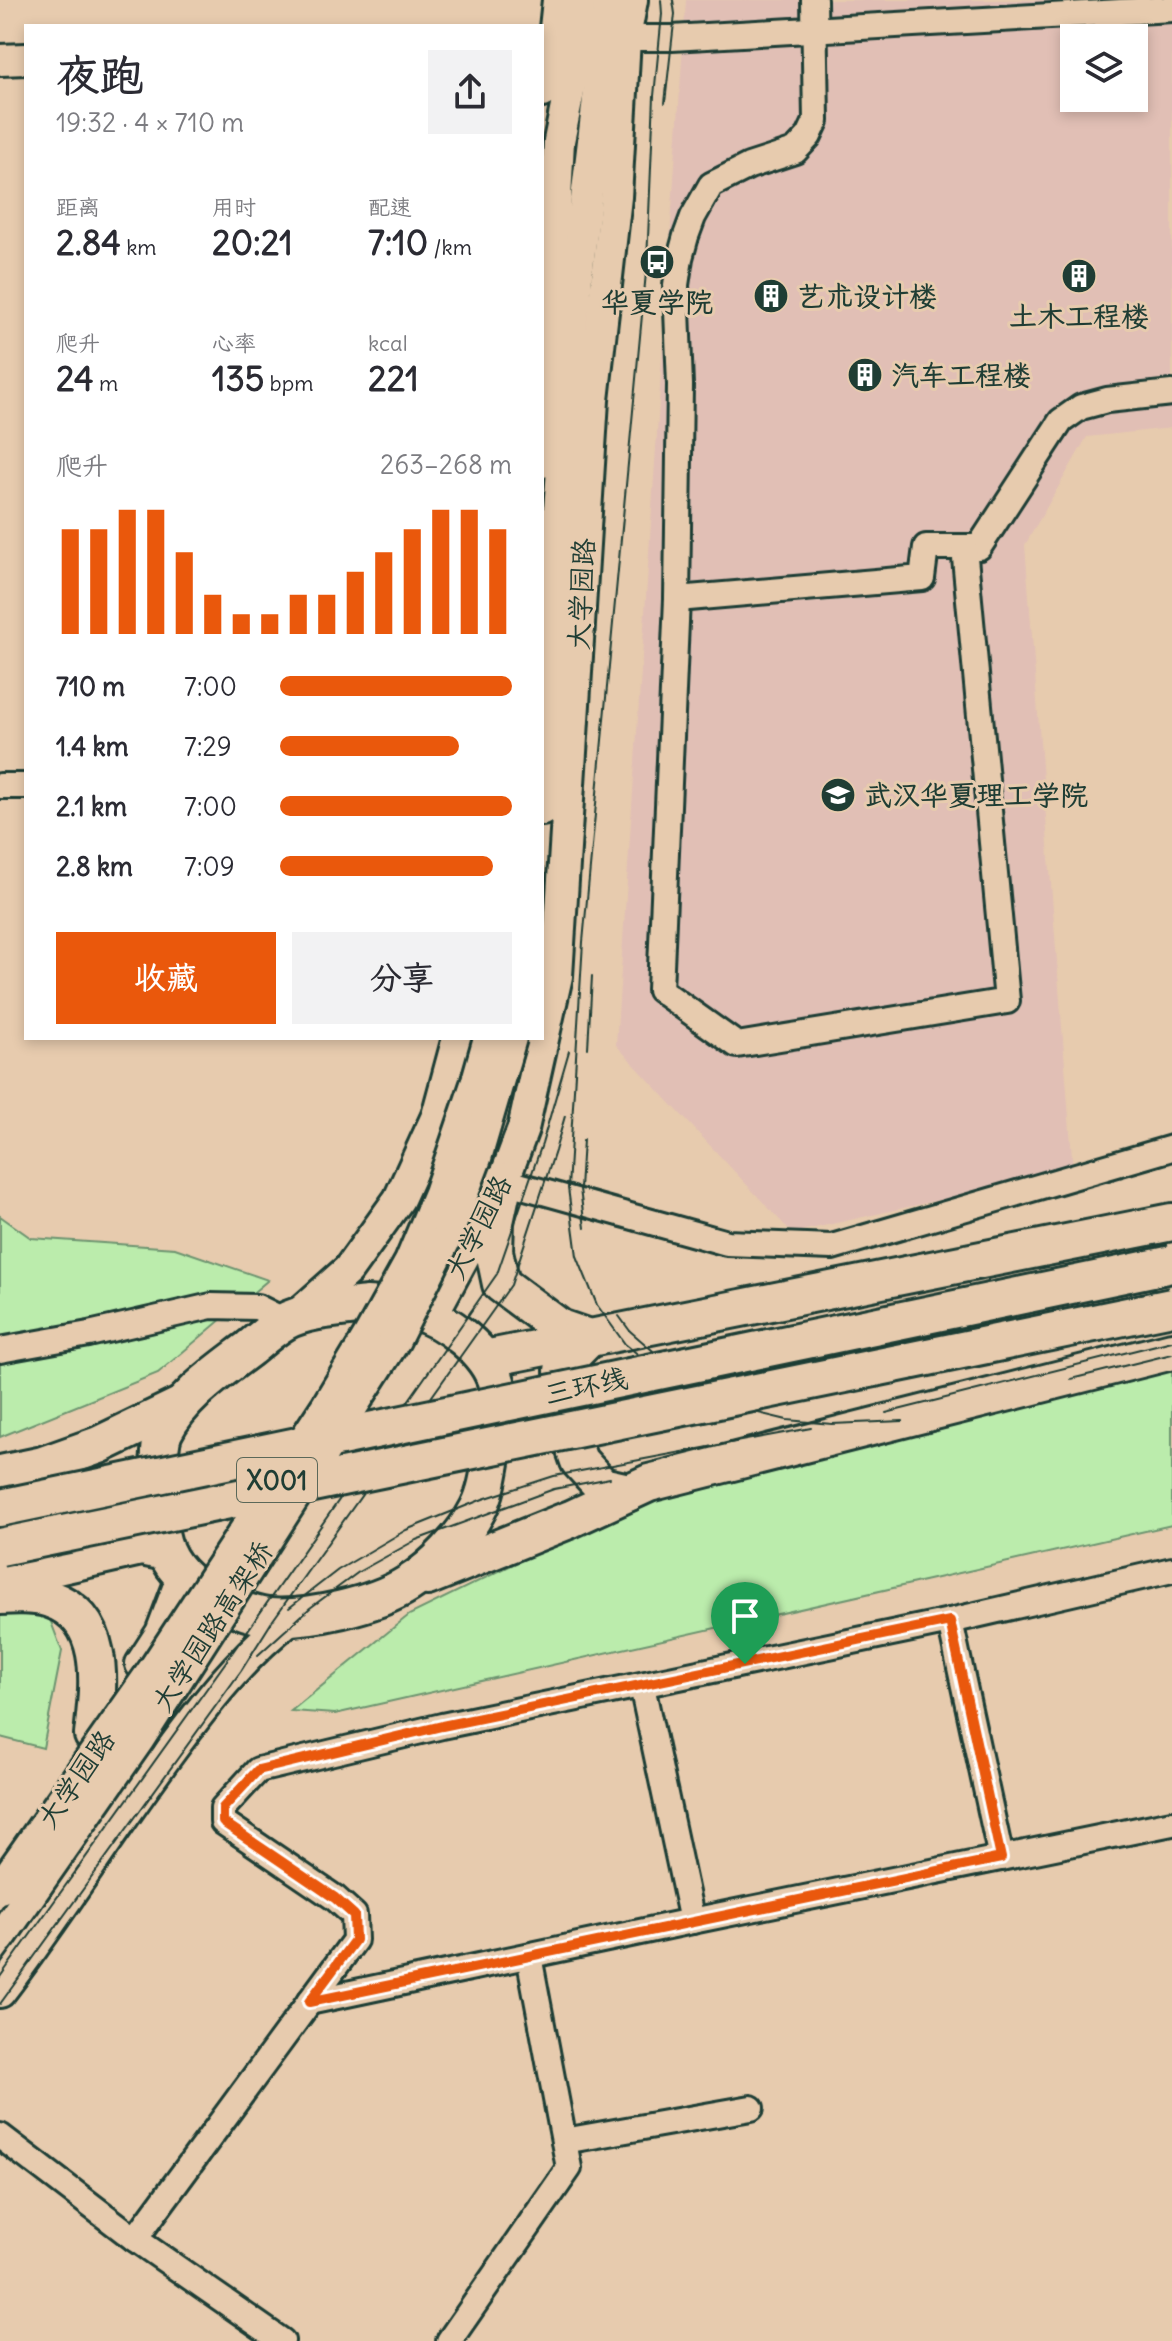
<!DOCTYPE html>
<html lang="zh">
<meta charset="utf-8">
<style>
body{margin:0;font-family:Delius,"LXGW WenKai TC",sans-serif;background:#f2f2f3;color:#2b2b33;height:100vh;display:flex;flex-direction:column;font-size:30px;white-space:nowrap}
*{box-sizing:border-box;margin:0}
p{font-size:26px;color:#7c7c81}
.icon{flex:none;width:44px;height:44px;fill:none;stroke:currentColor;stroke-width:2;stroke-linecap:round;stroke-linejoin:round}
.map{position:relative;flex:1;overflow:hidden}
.sheet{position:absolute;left:24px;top:24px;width:520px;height:1016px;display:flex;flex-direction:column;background:#fff;border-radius:0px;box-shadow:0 4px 12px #0003}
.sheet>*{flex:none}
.tools{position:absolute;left:1060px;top:24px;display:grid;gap:16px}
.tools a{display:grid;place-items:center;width:88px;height:88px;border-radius:0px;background:#fff;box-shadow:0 4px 12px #0003;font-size:40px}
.pin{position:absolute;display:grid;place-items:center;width:68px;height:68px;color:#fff;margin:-82px -34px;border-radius:50% 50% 50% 0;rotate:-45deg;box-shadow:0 0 8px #0007}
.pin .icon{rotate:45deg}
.round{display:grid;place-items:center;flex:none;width:84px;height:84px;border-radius:0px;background:#f2f2f3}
.headline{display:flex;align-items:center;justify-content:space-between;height:136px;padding:0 32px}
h1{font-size:44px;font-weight:700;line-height:60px}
.metrics{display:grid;grid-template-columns:repeat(3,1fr);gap:12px;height:136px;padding:8px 32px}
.metrics div{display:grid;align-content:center}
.metrics b{font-size:34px;font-weight:700}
.metrics small{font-size:22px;font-weight:400}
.metrics p{font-size:22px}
.chart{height:224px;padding:16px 32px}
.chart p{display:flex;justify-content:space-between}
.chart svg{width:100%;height:144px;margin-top:8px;stroke:#ea580c;stroke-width:6}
.button{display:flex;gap:16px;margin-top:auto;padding:16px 32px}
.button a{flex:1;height:92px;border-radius:0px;background:#ea580c;color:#fff;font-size:32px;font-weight:700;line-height:92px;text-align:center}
.button a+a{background:#f2f2f3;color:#2b2b33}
ul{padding:0 32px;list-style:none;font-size:26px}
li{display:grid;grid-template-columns:128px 96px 1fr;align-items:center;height:60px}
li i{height:20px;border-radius:10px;background:#ea580c}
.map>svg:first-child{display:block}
.built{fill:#e1bfb5;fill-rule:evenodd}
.green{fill:#bbecac;stroke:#6d9470;stroke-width:2}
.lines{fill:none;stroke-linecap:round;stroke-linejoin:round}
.minor-casing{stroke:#1f3d34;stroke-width:30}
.major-casing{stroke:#1f3d34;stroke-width:36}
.highway-casing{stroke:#1f3d34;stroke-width:42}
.minor{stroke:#e7cbae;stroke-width:24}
.major{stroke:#e7cbae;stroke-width:30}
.highway{stroke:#e7cbae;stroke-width:36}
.tram{stroke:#1f3d34;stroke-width:2}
.major-bridge-casing{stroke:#1f3d34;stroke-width:36;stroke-linecap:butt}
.highway-bridge-casing{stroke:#1f3d34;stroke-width:42;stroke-linecap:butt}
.major-bridge{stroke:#e7cbae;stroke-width:30}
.highway-bridge{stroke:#e7cbae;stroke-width:36}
.route-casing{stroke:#fff;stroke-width:16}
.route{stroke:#ea580c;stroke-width:10}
.labels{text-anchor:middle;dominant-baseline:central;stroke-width:6;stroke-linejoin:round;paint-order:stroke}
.shield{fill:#e7cbae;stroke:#5b6859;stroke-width:2}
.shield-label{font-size:26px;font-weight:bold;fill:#1f3d34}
.poi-label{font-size:28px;font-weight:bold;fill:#1f3d34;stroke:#e7cbae;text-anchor:start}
.street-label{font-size:28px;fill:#1f3d34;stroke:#e7cbae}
</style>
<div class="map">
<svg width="1172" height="2341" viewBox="0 0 1172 2341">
<rect width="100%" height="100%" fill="#e7cbae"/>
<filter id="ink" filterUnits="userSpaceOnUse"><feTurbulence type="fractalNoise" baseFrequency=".0125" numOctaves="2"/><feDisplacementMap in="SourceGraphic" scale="16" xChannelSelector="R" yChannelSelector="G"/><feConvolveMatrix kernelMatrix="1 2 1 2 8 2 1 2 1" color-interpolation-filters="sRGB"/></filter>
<g filter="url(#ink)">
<path class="built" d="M686,0H1172V428L1087,437L1025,545L1073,1170L792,1233L616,1045ZM1074,38H1134V98H1074Z"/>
<g class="green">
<path d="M0,1216L31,1238L175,1248L268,1280L158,1373L0,1437Z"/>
<path d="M1172,1363V1525L335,1714L291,1711L409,1615L610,1517L638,1472Z"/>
<path d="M0,1487L62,1651L43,1748L0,1737Z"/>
</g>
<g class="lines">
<defs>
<g id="minor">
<path d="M814,0L816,121L809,136L795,151L749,166L711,185L693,217L686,236L680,258L676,285L680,385L677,599L922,578L926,547H979L1061,421L1081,407L1107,400L1172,393"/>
<path d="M625,38H672L1172,9"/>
<path d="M677,599L660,990L737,1045L1007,1001L964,547"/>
<path d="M0,786H26"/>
<path d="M504,1181L727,1243L832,1247L1172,1148"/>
<path d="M0,1350L89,1334L211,1306L257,1307L285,1321"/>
<path d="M950,1621L1001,1858"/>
<path d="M642,1686L692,1921"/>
<path d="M309,2002L692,1921L1172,1823"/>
<path d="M0,2136L135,2239L282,2341"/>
<path d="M564,2141L751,2108"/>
<path d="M135,2239L355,1940L354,1915L335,1898L223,1822V1808L258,1770L442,1726L950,1621L1172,1570"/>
<path d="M449,2341L569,2168L529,1956"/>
</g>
<g id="major">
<path d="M0,60L26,59"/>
<path d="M542,92L554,38L558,0"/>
<path d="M542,462L559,141L580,37L584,0"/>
<path d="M542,810L548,753L555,562L577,275L609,7"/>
<path d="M431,1317L501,1188L523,1129L557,976L593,400L616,197L625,38L632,0"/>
<path d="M294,1318L348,1270L399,1199L437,1116L458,1038"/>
<path d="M141,1664L161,1633L183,1575"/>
<path d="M0,1992C59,1915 111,1831 169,1753C205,1704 242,1656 291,1618"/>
</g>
<g id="highway">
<path d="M504,1181L495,1222L494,1251L501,1284L560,1328L589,1338L571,1356L563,1370L564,1401L572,1441L579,1461L602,1486L629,1492"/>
<path d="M366,1305C383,1306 399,1307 414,1311C446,1319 489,1352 497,1385C502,1402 497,1427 494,1445C490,1466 488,1490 478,1509C463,1538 435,1567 408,1584C375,1605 308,1620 268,1617C252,1615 237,1609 222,1602C161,1574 153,1536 159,1474C160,1461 159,1443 164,1432C181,1397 220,1371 250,1348C261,1339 272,1329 284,1322C305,1310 342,1308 366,1305Z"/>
<path d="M485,1359L1172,1222"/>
<path d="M0,1474L43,1465L99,1445L182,1405"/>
<path d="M427,1577L571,1519L649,1483L1172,1351"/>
<path d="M0,1579L141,1547L165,1552"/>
<path d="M0,1596C15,1595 36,1594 50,1599C109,1619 98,1688 93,1735"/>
</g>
</defs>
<use href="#minor" class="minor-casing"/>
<use href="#major" class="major-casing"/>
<use href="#highway" class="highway-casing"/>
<use href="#minor" class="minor"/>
<use href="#major" class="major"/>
<use href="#highway" class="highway"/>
<g class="tram">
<path d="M661,0L662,14L654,96L647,262L583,942L568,1188L577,1256L597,1305L625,1344L676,1385L746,1410L787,1420L832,1424L903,1421"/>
<path d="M665,103L675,14L673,0"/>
<path d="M588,1048L592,976"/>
<path d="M583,1140L580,1189L585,1228"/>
<path d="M619,1316L630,1331L667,1363"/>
<path d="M1071,1379L1172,1354"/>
<path d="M886,1413L1172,1341"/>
<path d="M289,1608L338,1570L406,1530L483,1499L554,1476L811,1428"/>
<path d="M258,1655L310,1608L360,1571L416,1540L554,1489L610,1478"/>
<path d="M0,1977L225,1663L497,1274L542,1144L569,1051"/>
<path d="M0,2004L241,1671L273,1620L511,1285L555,1151L565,1116"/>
</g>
<defs>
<g id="major-bridge">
<path d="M0,1888L154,1669L326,1407L370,1334L410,1262L439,1193L476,1084L489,1038"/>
<path d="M0,1938L139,1739L395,1340L446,1238L476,1158L511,1038"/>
</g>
<g id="highway-bridge">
<path d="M0,1508L1172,1264"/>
<path d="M0,1547L1172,1307"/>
</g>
</defs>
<use href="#major-bridge" class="major-bridge-casing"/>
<use href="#highway-bridge" class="highway-bridge-casing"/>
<use href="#major-bridge" class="major-bridge"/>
<use href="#highway-bridge" class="highway-bridge"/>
</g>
</g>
<g class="lines" filter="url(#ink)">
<defs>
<path id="route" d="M950,1621L1001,1858L309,2002L355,1940L354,1915L335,1898L223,1822V1808L258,1770L442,1726Z"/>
</defs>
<use href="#route" class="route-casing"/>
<use href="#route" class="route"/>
</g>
<defs>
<symbol id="bus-disc" viewBox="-11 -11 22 22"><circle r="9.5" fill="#1f3d34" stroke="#e7cbae"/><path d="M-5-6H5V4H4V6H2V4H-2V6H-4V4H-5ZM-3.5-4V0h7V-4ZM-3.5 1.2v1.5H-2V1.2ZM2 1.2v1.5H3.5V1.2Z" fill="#fff"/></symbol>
<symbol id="building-disc" viewBox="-11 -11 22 22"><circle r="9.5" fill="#1f3d34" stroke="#e7cbae"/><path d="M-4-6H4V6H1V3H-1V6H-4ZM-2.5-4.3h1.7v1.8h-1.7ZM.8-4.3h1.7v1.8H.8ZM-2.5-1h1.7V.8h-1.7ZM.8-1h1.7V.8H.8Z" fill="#fff"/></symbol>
<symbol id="university-disc" viewBox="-11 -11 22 22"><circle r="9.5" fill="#1f3d34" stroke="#e7cbae"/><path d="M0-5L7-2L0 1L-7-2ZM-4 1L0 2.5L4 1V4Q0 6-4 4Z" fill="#fff"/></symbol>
</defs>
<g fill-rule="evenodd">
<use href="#bus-disc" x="637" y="242" width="40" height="40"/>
<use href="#building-disc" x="1059" y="256" width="40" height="40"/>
<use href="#building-disc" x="751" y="276" width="40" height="40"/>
<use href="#building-disc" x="845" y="355" width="40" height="40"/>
<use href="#university-disc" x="818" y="775" width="40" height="40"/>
</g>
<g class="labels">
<rect class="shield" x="237" y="1458" width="80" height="44" rx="6"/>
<g class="shield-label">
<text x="277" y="1480">X001</text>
</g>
<g class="poi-label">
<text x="797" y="296">艺术设计楼</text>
<text x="657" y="302" text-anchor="middle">华夏学院</text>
<text x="1079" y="316" text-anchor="middle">土木工程楼</text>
<text x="891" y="375">汽车工程楼</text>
<text x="864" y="795">武汉华夏理工学院</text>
</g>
<g class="street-label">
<text transform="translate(581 594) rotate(-87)">大学园路</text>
<text transform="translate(478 1227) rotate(-63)">大学园路</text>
<text transform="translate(586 1386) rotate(-12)">三环线</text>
<text transform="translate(212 1626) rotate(-57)">大学园路高架桥</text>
<text transform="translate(76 1779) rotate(-55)">大学园路</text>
</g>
</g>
</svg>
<div class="tools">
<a><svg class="icon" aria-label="layers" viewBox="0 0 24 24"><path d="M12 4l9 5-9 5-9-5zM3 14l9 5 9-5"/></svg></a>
</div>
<div class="pin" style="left:745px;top:1664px;background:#1e9e55"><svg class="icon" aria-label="arrive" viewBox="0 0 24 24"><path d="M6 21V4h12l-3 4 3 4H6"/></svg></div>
<section class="sheet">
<div class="headline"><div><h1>夜跑</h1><p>19:32 · 4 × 710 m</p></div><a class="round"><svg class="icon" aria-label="share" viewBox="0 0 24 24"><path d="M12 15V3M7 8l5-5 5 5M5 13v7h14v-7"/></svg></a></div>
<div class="metrics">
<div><p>距离</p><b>2.84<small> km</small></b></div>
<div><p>用时</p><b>20:21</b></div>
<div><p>配速</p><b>7:10<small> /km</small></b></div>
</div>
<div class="metrics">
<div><p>爬升</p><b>24<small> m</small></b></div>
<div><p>心率</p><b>135<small> bpm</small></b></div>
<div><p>kcal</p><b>221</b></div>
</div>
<div class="chart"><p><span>爬升</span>263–268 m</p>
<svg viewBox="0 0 160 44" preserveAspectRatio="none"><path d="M5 44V12M15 44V12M25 44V6M35 44V6M45 44V19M55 44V32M65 44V38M75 44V38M85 44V32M95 44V32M105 44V25M115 44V19M125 44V12M135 44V6M145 44V6M155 44V12"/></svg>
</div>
<ul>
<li><b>710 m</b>7:00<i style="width:100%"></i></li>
<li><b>1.4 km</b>7:29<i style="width:77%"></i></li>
<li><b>2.1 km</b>7:00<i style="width:100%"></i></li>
<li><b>2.8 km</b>7:09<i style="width:92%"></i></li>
</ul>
<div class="button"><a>收藏</a><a>分享</a></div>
</section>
</div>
